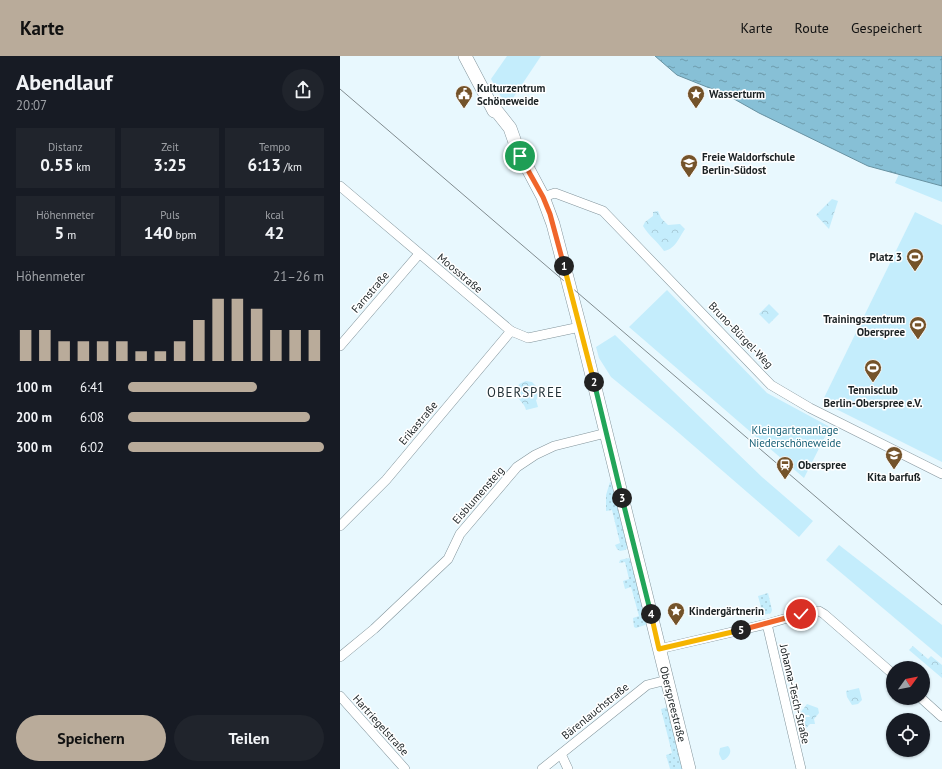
<!DOCTYPE html>
<html lang="de">
<meta charset="utf-8">
<style>
body{margin:0;font-family:"PT Sans",sans-serif;background:#20242c;color:#f1f3f6;height:100vh;display:flex;flex-direction:column;font-size:15px;white-space:nowrap}
*{box-sizing:border-box;margin:0}
p{font-size:13px;color:#9ea1a6}
.icon{flex:none;width:22px;height:22px;fill:none;stroke:currentColor;stroke-width:2;stroke-linecap:round;stroke-linejoin:round}
.map{position:relative;flex:1;overflow:hidden}
.details{display:flex;flex-direction:column;background:#171b24;width:340px}
.details>*{flex:none}
.needle{width:26px;rotate:57deg}
.buttons{position:absolute;left:546px;top:605px;display:grid;gap:8px}
.buttons a{display:grid;place-items:center;width:44px;height:44px;border-radius:50%;background:#171b24;box-shadow:0 1px 3px #0004;font-size:20px}
.pin{position:absolute;display:grid;place-items:center;width:34px;height:34px;color:#fff;margin:-17px;border:2px solid #fff;border-radius:50%;box-shadow:0 1px 4px #0007}
.km{position:absolute;width:20px;height:20px;margin:-10px;border-radius:50%;background:#222;color:#fff;font-size:11px;line-height:20px;text-align:center}
.round{display:grid;place-items:center;flex:none;width:42px;height:42px;border-radius:21px;background:#20242c}
.headline{display:flex;align-items:center;justify-content:space-between;height:68px;padding:0 16px}
h1{font-size:22px;font-weight:600;line-height:30px}
.metrics{display:grid;grid-template-columns:repeat(3,1fr);gap:6px;height:68px;padding:4px 16px}
.metrics div{display:grid;align-content:center;border-radius:0px;background:#20242c;text-align:center}
.metrics b{font-size:17px;font-weight:600}
.metrics small{font-size:11px;font-weight:400}
.metrics p{font-size:11px}
.chart{height:112px;padding:8px 16px}
.chart p{display:flex;justify-content:space-between}
.chart svg{width:100%;height:72px;margin-top:4px;stroke:#b9ab9a;stroke-width:6}
.cta{display:flex;gap:8px;margin-top:auto;padding:8px 16px}
.cta a{flex:1;height:46px;border-radius:24px;background:#b9ab9a;color:#111;font-size:16px;font-weight:600;line-height:46px;text-align:center}
.cta a+a{background:#20242c;color:#f1f3f6}
ul{padding:0 16px;list-style:none;font-size:13px}
li{display:grid;grid-template-columns:64px 48px 1fr;align-items:center;height:30px}
li i{height:10px;border-radius:5px;background:#b9ab9a}
header{display:flex;align-items:center;gap:24px;box-sizing:border-box;height:56px;padding:0 20px;background:#b9ab9a;color:#111}
header strong{font-size:19px}
nav{display:flex;gap:22px;margin-inline-start:auto;font-size:14px}
main{display:flex;flex:1;min-height:0}
.map>svg:first-child{display:block}
.grass{fill:url(#grass-dots)}
.forest{fill:url(#forest-crowns)}
.garden{fill:#c4edfc}
.water{fill:url(#water-ripples);stroke:#6791a1}
.lines{fill:none;stroke-linecap:round;stroke-linejoin:round}
.minor-casing{stroke:#82949b;stroke-width:10}
.secondary-casing{stroke:#82949b;stroke-width:14}
.minor{stroke:#fff;stroke-width:9}
.secondary{stroke:#fff;stroke-width:13}
.tram{stroke:#818c90;stroke-width:1}
.split-1-casing{stroke:#fff;stroke-width:8}
.split-2-casing{stroke:#fff;stroke-width:8}
.split-3-casing{stroke:#fff;stroke-width:8}
.split-4-casing{stroke:#fff;stroke-width:8}
.split-5-casing{stroke:#fff;stroke-width:8}
.split-6-casing{stroke:#fff;stroke-width:8}
.split-1{stroke:#f0652b;stroke-width:5}
.split-2{stroke:#f5b400;stroke-width:5}
.split-3{stroke:#22a559;stroke-width:5}
.split-4{stroke:#22a559;stroke-width:5}
.split-5{stroke:#f5b400;stroke-width:5}
.split-6{stroke:#f0652b;stroke-width:5}
.labels{text-anchor:middle;dominant-baseline:central;stroke-width:3;stroke-linejoin:round;paint-order:stroke}
.poi-label{font-size:11px;font-weight:bold;fill:#1b2224;stroke:#fff;text-anchor:start}
.street-label{font-size:11px;fill:#1b2224;stroke:#fff}
.park-label{font-size:11px;fill:#186077;stroke:#fff}
.quarter-label{font-size:13px;letter-spacing:1px;fill:#233339;stroke:#fff}
</style>
<header>
<strong>Karte</strong>
<nav><a>Karte</a><a>Route</a><a>Gespeichert</a></nav>
</header>
<main>
<section class="details">
<div class="headline"><div><h1>Abendlauf</h1><p>20:07</p></div><a class="round"><svg class="icon" aria-label="share" viewBox="0 0 24 24"><path d="M12 15V3M7 8l5-5 5 5M5 13v7h14v-7"/></svg></a></div>
<div class="metrics">
<div><p>Distanz</p><b>0.55<small> km</small></b></div>
<div><p>Zeit</p><b>3:25</b></div>
<div><p>Tempo</p><b>6:13<small> /km</small></b></div>
</div>
<div class="metrics">
<div><p>Höhenmeter</p><b>5<small> m</small></b></div>
<div><p>Puls</p><b>140<small> bpm</small></b></div>
<div><p>kcal</p><b>42</b></div>
</div>
<div class="chart"><p><span>Höhenmeter</span>21–26 m</p>
<svg viewBox="0 0 160 44" preserveAspectRatio="none"><path d="M5 44V25M15 44V25M25 44V32M35 44V32M45 44V32M55 44V32M65 44V38M75 44V38M85 44V32M95 44V19M105 44V6M115 44V6M125 44V12M135 44V25M145 44V25M155 44V25"/></svg>
</div>
<ul>
<li><b>100 m</b>6:41<i style="width:66%"></i></li>
<li><b>200 m</b>6:08<i style="width:93%"></i></li>
<li><b>300 m</b>6:02<i style="width:100%"></i></li>
</ul>
<div class="cta"><a>Speichern</a><a>Teilen</a></div>
</section>
<div class="map">
<svg width="602" height="713" viewBox="0 0 602 713">
<defs>
<pattern id="grass-dots" width="8" height="8" patternUnits="userSpaceOnUse"><rect width="8" height="8" fill="#c4edfc"/><path d="M2 2h.1M6 6h.1" fill="none" stroke="#a8cbd8" stroke-width="1.8" stroke-linecap="round"/></pattern>
<pattern id="forest-crowns" width="20" height="18" patternUnits="userSpaceOnUse"><rect width="20" height="18" fill="#c4edfc"/><path d="M2 6a3 3 0 1 1 6 0M12 15a3 3 0 1 1 6 0" fill="none" stroke="#a8cbd8"/></pattern>
<pattern id="water-ripples" width="26" height="14" patternUnits="userSpaceOnUse"><rect width="26" height="14" fill="#87c0d6"/><path d="M2 4q2-2 4 0t4 0M15 11q2-2 4 0t4 0" fill="none" stroke="#6e9cad"/></pattern>
</defs>
<rect width="100%" height="100%" fill="#e8f8fe"/>
<g class="grass">
<path d="M270,426L275,427L288,491L285,494L280,495L277,493L275,489L280,487L272,454L266,455V439Z"/>
<path d="M289,502L290,503L308,568L296,572L294,571L293,562L299,560L291,531L285,533L283,525L289,523L285,506L279,507L280,504Z"/>
<path d="M428,537L432,554L431,557L423,559L418,540Z"/>
<path d="M328,651L343,713H330L326,699L332,697L321,653Z"/>
</g>
<g class="forest">
<path d="M492,143L498,145L489,173L476,159Z"/>
<path d="M318,155L321,162L328,169L340,168L345,173C339,181 336,193 324,195C317,185 309,180 303,170L305,166L313,160V156Z"/>
<path d="M429,248L439,258L429,268L419,258Z"/>
<path d="M186,325L192,326L197,331V343L196,344L198,351L186,354C184,346 178,345 176,337L179,328Z"/>
<path d="M573,590L588,603L591,600L602,609V622L569,594Z"/>
<path d="M519,632L522,644L518,648L512,649L507,641L506,635Z"/>
<path d="M467,648L478,652L479,657L474,663L475,668H470L464,674H461L459,667V664L466,661H470L469,659H463L461,656Z"/>
<path d="M388,690C393,695 389,701 384,704H382L379,698L380,692Z"/>
</g>
<g class="garden">
<path d="M167,0H201L167,51L151,23Z"/>
<path d="M559,118L602,130V146L555,127Z"/>
<path d="M575,156L602,169V406L482,346Z"/>
<path d="M327,234L427,337L490,371L464,422L289,271Z"/>
<path d="M275,279L422,421L473,465L459,481L332,371L271,321L259,302L256,291Z"/>
<path d="M499,489L602,569V602L486,504Z"/>
</g>
<path class="water" d="M315,0H602V130L528,110L419,57L387,39L337,19Z"/>
<g class="lines">
<defs>
<g id="minor">
<path d="M0,130L171,275L188,282L240,271"/>
<path d="M203,141L215,137L263,155L431,329L470,352L602,418"/>
<path d="M0,290L79,198"/>
<path d="M0,470L46,424L171,275"/>
<path d="M427,568L471,555H479L484,558L553,618"/>
<path d="M319,593L427,568L461,713"/>
<path d="M0,601L34,573L108,503L120,478L177,411L195,399L214,390L266,377"/>
<path d="M0,640L65,713"/>
<path d="M581,642L602,661"/>
<path d="M221,698L228,713"/>
<path d="M202,713L307,629L327,624"/>
</g>
<g id="secondary">
<path d="M125,0L154,55"/>
<path d="M151,48L170,72L177,92L203,141L213,168L240,271L349,713"/>
</g>
</defs>
<use href="#minor" class="minor-casing"/>
<use href="#secondary" class="secondary-casing"/>
<use href="#minor" class="minor"/>
<use href="#secondary" class="secondary"/>
<path class="tram" d="M0,33L602,549"/>
</g>
<g class="lines">
<defs>
<path id="split-1" d="M180,100L203,141L210,158L224,210"/>
<path id="split-2" d="M224,210L254,326"/>
<path id="split-3" d="M254,326L282,442"/>
<path id="split-4" d="M282,442L311,558"/>
<path id="split-5" d="M311,558L319,593L401,574"/>
<path id="split-6" d="M401,574L461,558"/>
</defs>
<use href="#split-1" class="split-1-casing"/>
<use href="#split-2" class="split-2-casing"/>
<use href="#split-3" class="split-3-casing"/>
<use href="#split-4" class="split-4-casing"/>
<use href="#split-5" class="split-5-casing"/>
<use href="#split-6" class="split-6-casing"/>
<use href="#split-1" class="split-1"/>
<use href="#split-2" class="split-2"/>
<use href="#split-3" class="split-3"/>
<use href="#split-4" class="split-4"/>
<use href="#split-5" class="split-5"/>
<use href="#split-6" class="split-6"/>
</g>
<defs>
<symbol id="civic-pin" viewBox="-11 -11 22 30"><path d="M0 17L-7.5 6A9.5 9.5 0 1 1 7.5 6Z" fill="#74532a" stroke="#fff"/><path d="M-.6-6.5H3V-4.5H.6V-3L4-1V1h2V6H-6V1h2V-1L-.6-3ZM-1.2 2.5V6h2.4V2.5Z" fill="#fff"/></symbol>
<symbol id="sight-pin" viewBox="-11 -11 22 30"><path d="M0 17L-7.5 6A9.5 9.5 0 1 1 7.5 6Z" fill="#74532a" stroke="#fff"/><path d="M0-6L1.8-2.2L6-1.7L2.9 1.2L3.7 5.4L0 3.3L-3.7 5.4L-2.9 1.2L-6-1.7L-1.8-2.2Z" fill="#fff"/></symbol>
<symbol id="school-pin" viewBox="-11 -11 22 30"><path d="M0 17L-7.5 6A9.5 9.5 0 1 1 7.5 6Z" fill="#74532a" stroke="#fff"/><path d="M0-5L7-2L0 1L-7-2ZM-4 1L0 2.5L4 1V4Q0 6-4 4Z" fill="#fff"/></symbol>
<symbol id="stadium-pin" viewBox="-11 -11 22 30"><path d="M0 17L-7.5 6A9.5 9.5 0 1 1 7.5 6Z" fill="#74532a" stroke="#fff"/><path d="M0-5a6.5 5 0 1 0 0 10a6.5 5 0 1 0 0-10ZM-3.5-1.8h7v3.6h-7Z" fill="#fff"/></symbol>
<symbol id="station-pin" viewBox="-11 -11 22 30"><path d="M0 17L-7.5 6A9.5 9.5 0 1 1 7.5 6Z" fill="#74532a" stroke="#fff"/><path d="M-3-6H3Q5-6 5-4V2Q5 4 3 4L4.5 6H3L1.5 4h-3L-3 6H-4.5L-3 4Q-5 4-5 2V-4Q-5-6-3-6ZM-3.5-4v3h7v-3ZM-3.5 1v1.5H-2V1ZM2 1v1.5H3.5V1Z" fill="#fff"/></symbol>
</defs>
<g fill-rule="evenodd">
<use href="#civic-pin" x="114" y="28" width="20" height="27"/>
<use href="#sight-pin" x="346" y="28" width="20" height="27"/>
<use href="#school-pin" x="339" y="97" width="20" height="27"/>
<use href="#stadium-pin" x="565" y="191" width="20" height="27"/>
<use href="#stadium-pin" x="568" y="259" width="20" height="27"/>
<use href="#stadium-pin" x="523" y="302" width="20" height="27"/>
<use href="#school-pin" x="544" y="389" width="20" height="27"/>
<use href="#station-pin" x="435" y="399" width="20" height="27"/>
<use href="#sight-pin" x="326" y="545" width="20" height="27"/>
</g>
<g class="labels">
<g class="poi-label">
<text x="137" y="32">Kulturzentrum<tspan x="137" dy="13">Schöneweide</tspan></text>
<text x="369" y="38">Wasserturm</text>
<text x="362" y="101">Freie Waldorfschule<tspan x="362" dy="13">Berlin-Südost</tspan></text>
<text x="562" y="201" text-anchor="end">Platz 3</text>
<text x="565" y="263" text-anchor="end">Trainingszentrum<tspan x="565" dy="13">Oberspree</tspan></text>
<text x="533" y="334" text-anchor="middle">Tennisclub<tspan x="533" dy="13">Berlin-Oberspree e.V.</tspan></text>
<text x="458" y="409">Oberspree</text>
<text x="554" y="421" text-anchor="middle">Kita barfuß</text>
<text x="349" y="555">Kindergärtnerin</text>
</g>
<g class="street-label">
<text transform="translate(120 217) rotate(40)">Moosstraße</text>
<text transform="translate(30 236) rotate(-49)">Farnstraße</text>
<text transform="translate(401 279) rotate(46)">Bruno-Bürgel-Weg</text>
<text transform="translate(78 367) rotate(-50)">Erikastraße</text>
<text transform="translate(138 439) rotate(-49)">Eisblumensteig</text>
<text transform="translate(455 638) rotate(77)">Johanna-Tesch-Straße</text>
<text transform="translate(333 648) rotate(76)">Oberspreestraße</text>
<text transform="translate(255 655) rotate(-39)">Bärenlauchstraße</text>
<text transform="translate(41 669) rotate(48)">Hartriegelstraße</text>
</g>
<g class="park-label">
<text x="455" y="374">Kleingartenanlage<tspan x="455" dy="13">Niederschöneweide</tspan></text>
</g>
<g class="quarter-label">
<text x="185" y="336">OBERSPREE</text>
</g>
</g>
</svg>
<div class="buttons">
<a><svg class="needle" viewBox="-14 -14 28 28"><path d="M0-13l5 13h-10z" fill="#e53935"/><path d="M0 13l5-13h-10z" fill="#9ea1a6"/></svg></a>
<a><svg class="icon" aria-label="locate" viewBox="0 0 24 24"><circle cx="12" cy="12" r="6"/><path d="M12 2v4M12 18v4M2 12h4M18 12h4"/></svg></a>
</div>
<div class="pin" style="left:180px;top:100px;background:#1e9e55"><svg class="icon" aria-label="arrive" viewBox="0 0 24 24"><path d="M6 21V4h12l-3 4 3 4H6"/></svg></div>
<div class="pin" style="left:461px;top:558px;background:#d93025"><svg class="icon" aria-label="check" viewBox="0 0 24 24"><path d="M5 12l5 5 9-10"/></svg></div>
<b class="km" style="left:224px;top:210px">1</b>
<b class="km" style="left:254px;top:326px">2</b>
<b class="km" style="left:282px;top:442px">3</b>
<b class="km" style="left:311px;top:558px">4</b>
<b class="km" style="left:401px;top:574px">5</b>
</div>
</main>
